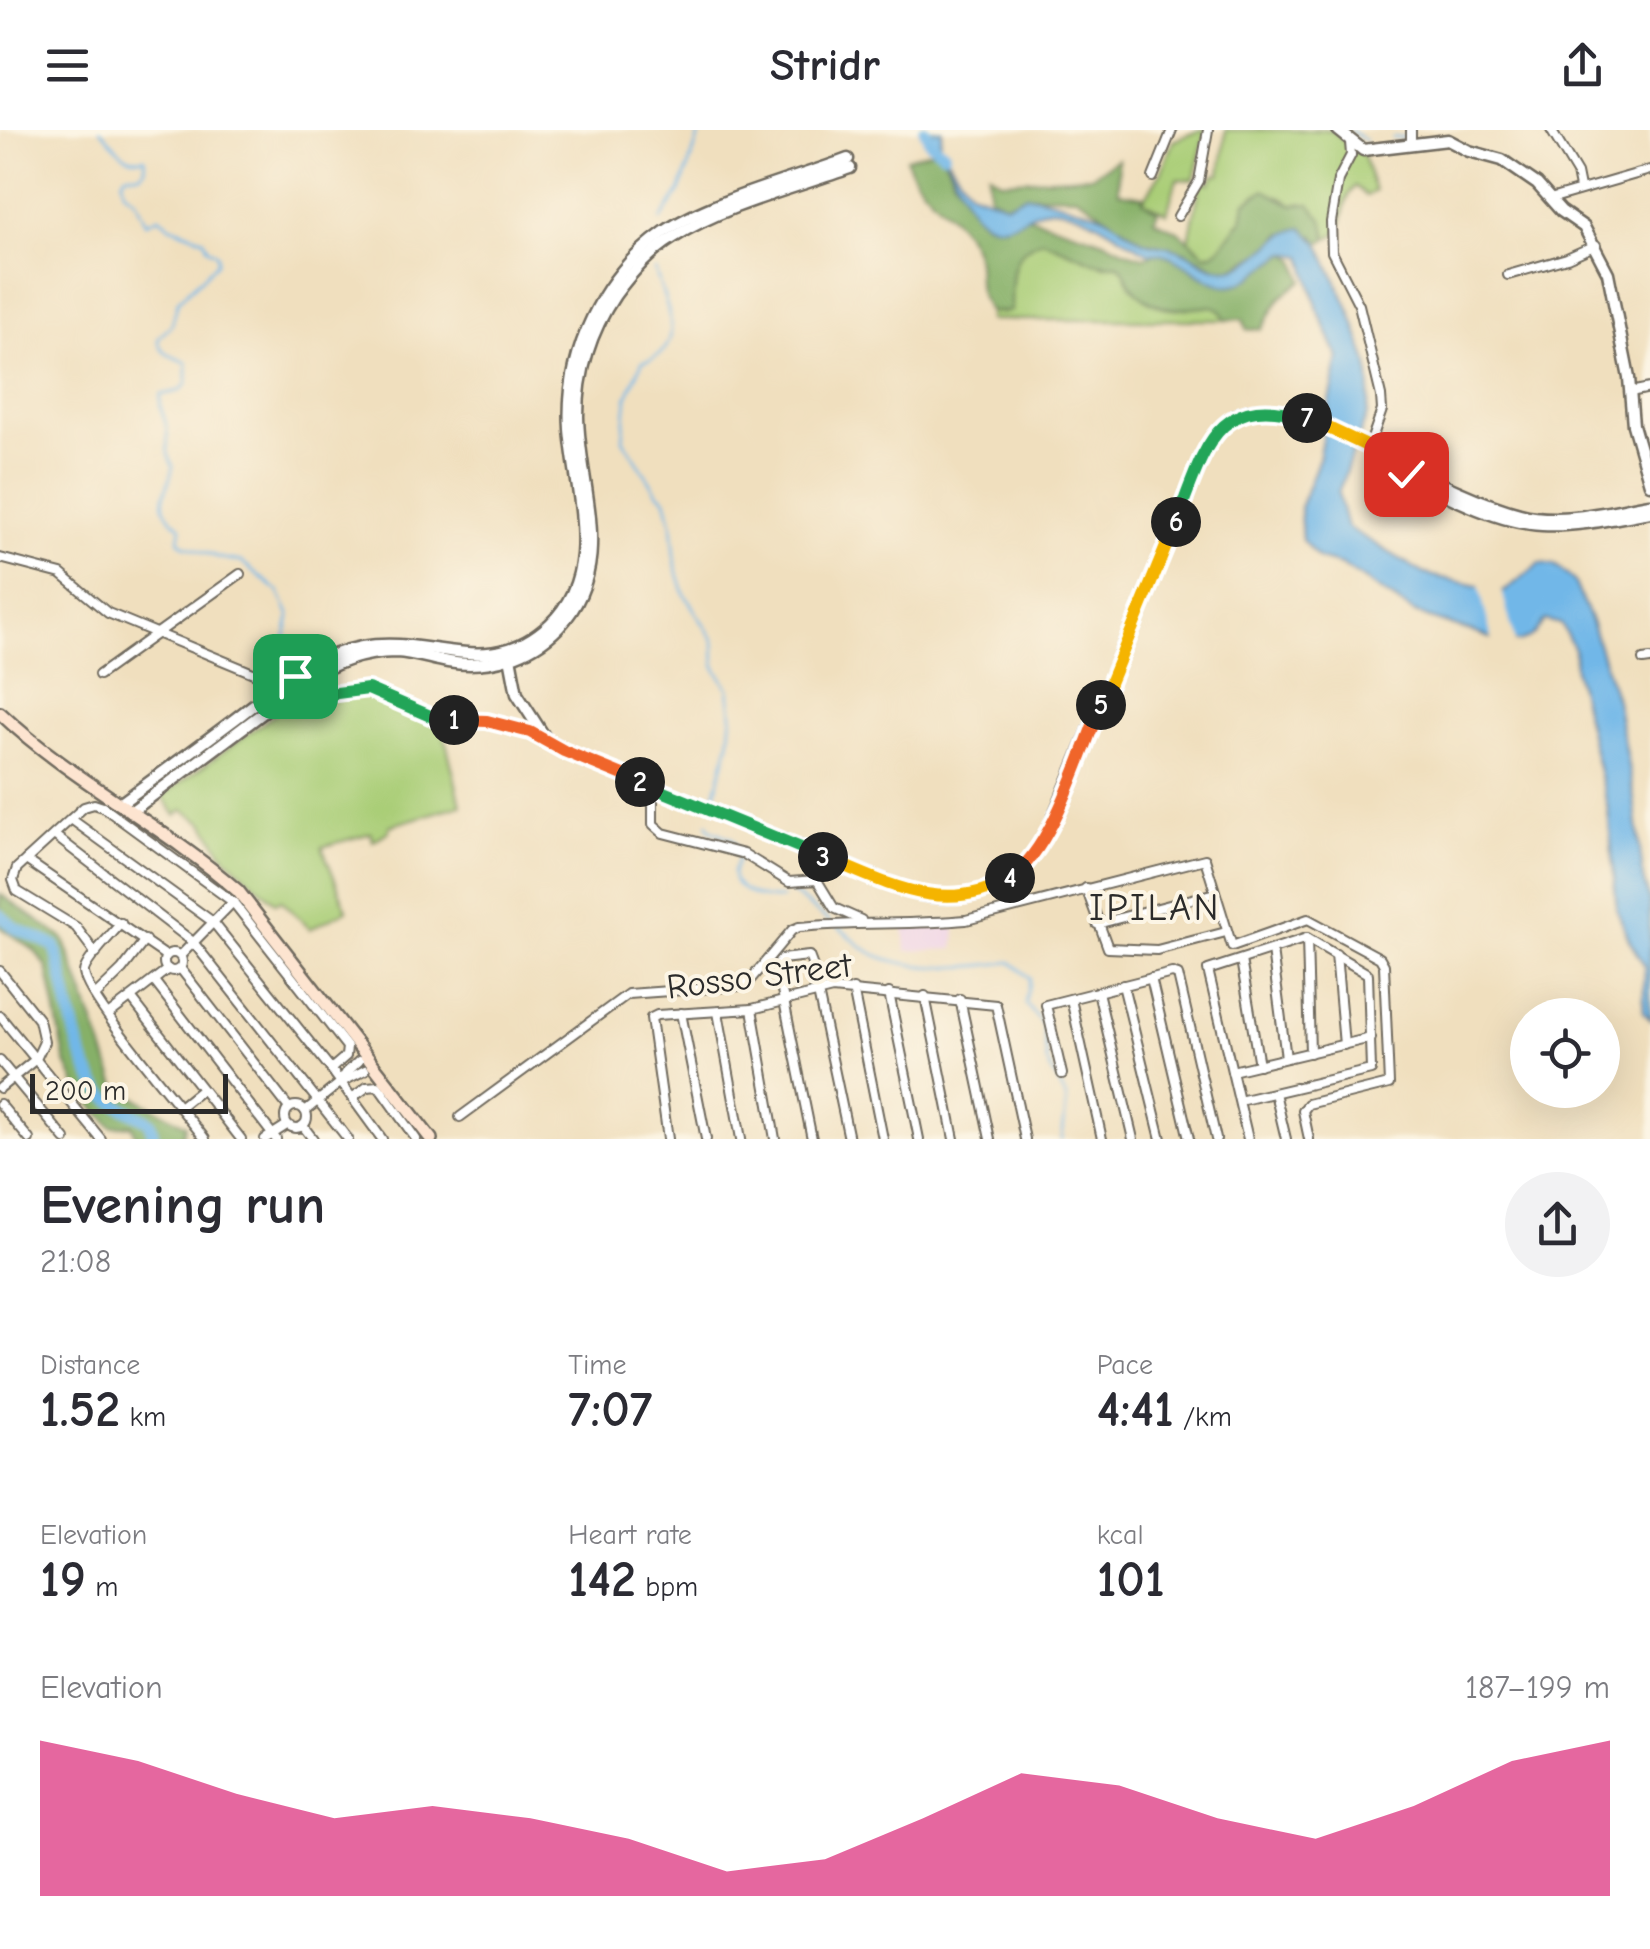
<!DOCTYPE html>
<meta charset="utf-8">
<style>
body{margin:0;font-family:"Comic Neue",sans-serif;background:#f2f2f3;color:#2b2b33;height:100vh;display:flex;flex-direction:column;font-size:38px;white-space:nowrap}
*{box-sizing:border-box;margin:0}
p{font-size:32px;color:#7c7c81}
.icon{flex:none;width:55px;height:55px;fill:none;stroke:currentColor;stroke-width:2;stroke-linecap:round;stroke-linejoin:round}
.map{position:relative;height:1009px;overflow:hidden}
.details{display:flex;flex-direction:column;background:#fff;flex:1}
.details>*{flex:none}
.buttons{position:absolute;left:1510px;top:868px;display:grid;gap:20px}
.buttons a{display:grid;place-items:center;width:110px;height:110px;border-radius:50%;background:#fff;box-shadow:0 10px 40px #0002;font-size:50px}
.scale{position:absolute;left:30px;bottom:25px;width:198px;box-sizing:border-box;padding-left:10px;border:5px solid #2b2b2b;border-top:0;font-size:28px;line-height:35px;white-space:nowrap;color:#2b2b2b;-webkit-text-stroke:8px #fcf5e5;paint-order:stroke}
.pin{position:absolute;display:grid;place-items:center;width:85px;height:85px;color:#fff;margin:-42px;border-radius:20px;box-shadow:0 5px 15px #0006}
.km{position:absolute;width:50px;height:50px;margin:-25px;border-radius:50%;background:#222;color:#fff;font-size:28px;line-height:50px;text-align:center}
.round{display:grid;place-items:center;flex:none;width:105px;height:105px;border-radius:52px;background:#f2f2f3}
.headline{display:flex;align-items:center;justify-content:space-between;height:170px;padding:0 40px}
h1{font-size:55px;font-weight:700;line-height:75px}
.stats{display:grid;grid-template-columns:repeat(3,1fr);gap:15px;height:170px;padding:10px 40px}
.stats div{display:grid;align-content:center}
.stats b{font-size:50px;font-weight:700}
.stats small{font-size:28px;font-weight:400}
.stats p{font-size:28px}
.chart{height:280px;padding:20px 40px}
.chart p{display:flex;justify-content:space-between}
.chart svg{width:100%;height:180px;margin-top:10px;fill:#db2777;opacity:.7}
header{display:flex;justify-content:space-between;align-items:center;height:130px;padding:0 40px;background:#fff;font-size:45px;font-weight:700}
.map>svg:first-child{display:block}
.built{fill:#eed0e7}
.green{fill:#a9cd76;stroke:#6a7c50;stroke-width:2.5}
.forest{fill:#86b067;stroke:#586e49;stroke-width:2.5}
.water{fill:#71b7e8;stroke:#4e718a;stroke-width:2.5}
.pier{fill:#f0dfbe}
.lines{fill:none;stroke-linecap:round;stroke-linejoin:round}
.stream{stroke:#71b7e8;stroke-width:2.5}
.river{stroke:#71b7e8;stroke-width:12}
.minor-casing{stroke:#706a5e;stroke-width:12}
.tertiary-casing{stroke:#706a5e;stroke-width:15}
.secondary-casing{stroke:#706a5e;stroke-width:16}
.minor{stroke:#fff;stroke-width:8}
.tertiary{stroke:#fff;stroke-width:10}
.secondary{stroke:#fde4d0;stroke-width:11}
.split-1-casing{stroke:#fff;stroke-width:20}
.split-2-casing{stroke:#fff;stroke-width:20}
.split-3-casing{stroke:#fff;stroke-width:20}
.split-4-casing{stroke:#fff;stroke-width:20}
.split-5-casing{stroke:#fff;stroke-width:20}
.split-6-casing{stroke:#fff;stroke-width:20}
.split-7-casing{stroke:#fff;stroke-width:20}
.split-8-casing{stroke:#fff;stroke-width:20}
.split-1{stroke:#22a559;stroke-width:12}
.split-2{stroke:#f0652b;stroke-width:12}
.split-3{stroke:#22a559;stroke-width:12}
.split-4{stroke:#f5b400;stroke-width:12}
.split-5{stroke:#f0652b;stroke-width:12}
.split-6{stroke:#f5b400;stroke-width:12}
.split-7{stroke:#22a559;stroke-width:12}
.split-8{stroke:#f5b400;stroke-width:12}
.labels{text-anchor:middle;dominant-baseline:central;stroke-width:8;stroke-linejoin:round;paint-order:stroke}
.street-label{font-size:35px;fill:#2b2b2b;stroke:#fcf5e5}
.neighbourhood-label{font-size:38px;letter-spacing:2.5px;fill:#2b2b2b;stroke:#fcf5e5}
</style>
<header><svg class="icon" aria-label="menu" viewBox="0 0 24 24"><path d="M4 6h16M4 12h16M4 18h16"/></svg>Stridr<svg class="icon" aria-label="share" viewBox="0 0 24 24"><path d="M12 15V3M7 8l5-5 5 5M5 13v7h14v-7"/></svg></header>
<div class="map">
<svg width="1650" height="1009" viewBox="0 0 1650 1009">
<rect width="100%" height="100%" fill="#fcf5e5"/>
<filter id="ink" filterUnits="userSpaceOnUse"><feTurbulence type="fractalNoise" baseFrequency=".01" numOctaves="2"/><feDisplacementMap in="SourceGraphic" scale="20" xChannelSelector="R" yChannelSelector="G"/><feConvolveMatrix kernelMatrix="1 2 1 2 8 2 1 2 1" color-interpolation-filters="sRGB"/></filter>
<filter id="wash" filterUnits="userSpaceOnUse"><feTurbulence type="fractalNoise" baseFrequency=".0048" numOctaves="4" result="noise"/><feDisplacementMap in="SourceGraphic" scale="40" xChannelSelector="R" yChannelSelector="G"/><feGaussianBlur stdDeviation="2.25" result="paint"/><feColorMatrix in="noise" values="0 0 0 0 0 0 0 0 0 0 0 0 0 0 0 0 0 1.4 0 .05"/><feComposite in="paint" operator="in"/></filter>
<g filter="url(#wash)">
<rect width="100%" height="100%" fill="#f0dfbe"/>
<path class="built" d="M928,795L956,798L954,819L906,821L904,796Z"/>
<g class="green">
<path d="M1200,0H1206L1194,50L1177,49L1167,83L1143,71L1162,41L1173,11Z"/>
<path d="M1226,0H1333L1347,15L1362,23L1375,61L1367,66L1355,56C1337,76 1350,101 1328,109L1317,86L1303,73L1293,75L1281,67L1259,63L1245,73L1242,91C1228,102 1225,122 1205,125L1189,110L1201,51L1210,53L1214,45H1220Z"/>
<path d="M1043,109L1103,135H1119C1159,179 1148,185 1213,175L1221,180L1225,190H989V182L1004,183C1011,153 1009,119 1043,109Z"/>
<path d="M365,562L443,599L461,675L389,696V701L373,711L371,703L322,717L347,780L310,799L281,770L276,773L225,727L204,693L183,680L176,685L162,666L292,572L322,573Z"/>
</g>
<g class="forest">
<path d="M934,20C946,28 946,33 952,45C955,52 962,57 965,65C982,102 993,99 1027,86L1104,111L1135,125L1144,127L1158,122L1182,131L1197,143L1242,153L1286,123L1296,129L1303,150L1280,168L1262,199L1247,200L1243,189L1225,190L1221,180L1213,176C1182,180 1153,184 1131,155C1126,148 1126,142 1119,135L1094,132L1043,110C1008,120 1012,150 1011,181L989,182C985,175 981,168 979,161C976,145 980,129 972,114C955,80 917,66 906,28Z"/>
<path d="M1118,29L1119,62L1143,66V71L1158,81L1154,90L1178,101L1205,125C1225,122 1228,102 1242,91L1245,73L1264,60L1293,75L1310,74L1323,91L1328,109L1319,113L1315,106L1282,104L1264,122L1230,139H1218L1184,121L1143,111L1076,66L1028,65L1006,74L989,66V43L1000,51L1091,46Z"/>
<path d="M0,764L64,809L117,958L186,995L182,1009H137L132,995L112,997L78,959L66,933L47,837L34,820L0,797Z"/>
</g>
<path class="water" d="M925,0H942L940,17L970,61L1006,74C1014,72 1019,67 1026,65C1034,64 1096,82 1106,87C1120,94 1131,106 1145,112C1157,116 1170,115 1182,121C1196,127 1208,139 1224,139C1257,140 1273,101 1303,98L1319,113L1351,183L1368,233L1370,259L1367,285L1338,363L1347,397L1425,444L1504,462L1540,433L1555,435L1574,451L1592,494L1616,570L1634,669L1644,753L1650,771V890L1643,882L1645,836L1630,812L1617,780L1608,679L1575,541L1574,519L1561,494L1545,490L1533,505L1520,512L1497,510L1415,483L1341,435L1319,429L1302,410L1300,378L1317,334L1339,228L1318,180L1303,126L1286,123C1270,132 1254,149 1238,154C1206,164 1185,120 1149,123C1117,107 1089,80 1052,78C1041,77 1017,94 1003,96C970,99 960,52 947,31C942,23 941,27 935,21C931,15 928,6 925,0Z"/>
<path class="pier" d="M1478,451L1501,456L1516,516L1493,514Z"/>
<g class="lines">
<g class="stream">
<path d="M100,0C116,13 120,33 145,28V39L140,44H126L122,50L124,61L135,69L146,93L159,87L170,96L204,109L208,118L217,124V133L178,171L172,194L158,209C160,226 175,226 187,233V254L179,261L161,265C158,281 166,286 167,301C169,318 164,318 173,336C167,367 151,374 181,397L179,410L184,415L220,428L242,432L278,461L290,486L283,521"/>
<path d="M1350,0L1365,10"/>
<path d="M1392,8L1407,7"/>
<path d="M661,90L680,61L701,0"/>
<path d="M655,140C664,173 692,219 642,232L627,268L623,309L657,362L666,369L672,394L676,437L684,463L714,511L715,537L729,559L732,585L729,614L714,668"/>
<path d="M707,693L711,700L732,709L738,719"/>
<path d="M739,726C739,727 733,741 733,743C733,763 768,772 783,768"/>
<path d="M784,757L830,792"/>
<path d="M837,796C849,805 862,819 876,825C918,842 968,838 1011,832L1030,848L1025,873L1043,895L1047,932L1067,969L1062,1009"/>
</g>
<g class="river">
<path d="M925,0L930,12L944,23"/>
<path d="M0,785L15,798L55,816C69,859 73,939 109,969C120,978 137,984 150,992L154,1009"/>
</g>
</g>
</g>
<g filter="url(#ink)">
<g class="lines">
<defs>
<g id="minor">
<path d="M1551,0L1577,43L1580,58"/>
<path d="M1350,12L1351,25L1338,50L1331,92L1332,122L1359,175L1381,266L1382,280L1369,317"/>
<path d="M1411,13V0"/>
<path d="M1153,47L1172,0"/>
<path d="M1550,69L1650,40"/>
<path d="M1178,86L1199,51L1208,0"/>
<path d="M1508,145L1567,128L1596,115"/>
<path d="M1630,262L1650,258"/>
<path d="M0,428L61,444L108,483L282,555"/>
<path d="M1643,530L1650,529"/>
<path d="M99,545L240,444"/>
<path d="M653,657V694L663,703L744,724L789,752L817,750L834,778L861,790"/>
<path d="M71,689L213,792L331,939L382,1009"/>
<path d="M54,705L193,812L348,1009"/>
<path d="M26,730L166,826"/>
<path d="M1086,758L1108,818L1157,820L1226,802"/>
<path d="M121,793C114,802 83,833 84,843C87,870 183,979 205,1009"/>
<path d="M1097,794L1215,763"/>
<path d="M1307,808L1310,923"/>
<path d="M1272,820L1286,928"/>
<circle cx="173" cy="832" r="9"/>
<path d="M96,824L76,797L17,761L13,750L17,738L26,730L84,677L94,674L103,677L233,772L347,917L346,926L331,939"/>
<path d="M1336,824L1344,915"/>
<path d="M180,826L233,772"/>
<path d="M1241,830L1259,935"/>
<path d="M180,838L289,978"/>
<path d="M0,841L39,890L44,912L36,929L0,958"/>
<path d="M1151,848L1189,1009"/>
<path d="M154,851L276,1009"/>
<path d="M1123,855L1161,1009"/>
<path d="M853,859L883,1009"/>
<path d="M1098,862L1133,1009"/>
<path d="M889,863L919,1009"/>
<path d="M95,866L122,840L145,810"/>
<path d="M925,866L954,1009"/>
<path d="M132,869L241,1009"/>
<path d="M960,869L990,1009"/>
<path d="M1071,869L1102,1009"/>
<path d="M752,879L775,1009"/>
<path d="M718,882L741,1009"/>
<path d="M681,883L706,1009"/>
<path d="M108,885L168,839"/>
<path d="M0,886L101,1009"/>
<path d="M0,931L65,1009"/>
<path d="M1232,941L1371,908"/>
<path d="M1062,944L1046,875L1172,843L1178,845L1216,1009"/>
<path d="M340,953L346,943L359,931"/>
<path d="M1275,963L1286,1009"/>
<path d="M352,968L367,957L378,956L416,1009"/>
<path d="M1239,971L1371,940L1368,844L1307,808L1208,840L1248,1009"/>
<path d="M0,974L29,1009"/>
<circle cx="296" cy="987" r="11"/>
<path d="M181,976L202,959"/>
<path d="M305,981L340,953L365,940"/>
<path d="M460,987L628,864L739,856L751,849L792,800L799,797C855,792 911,795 966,790L1205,729L1232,816L1308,789L1380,828L1384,835L1389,954L1308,974L1303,981L1309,1009"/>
<path d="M303,996L313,1009"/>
<path d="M265,1009L287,995"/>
<path d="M668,1009L651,888L657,885L752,879L832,859L996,875L1025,1009"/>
<path d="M812,1009L777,836L781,829L809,826L812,834L849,1009"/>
</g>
<g id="tertiary">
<path d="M1338,0L1363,20L1448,10L1469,21L1502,30L1537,54L1561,81L1584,97L1608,143L1629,248L1633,295L1650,354"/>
<path d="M1370,318L1377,331C1425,353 1489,393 1542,395C1578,397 1615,388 1650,382"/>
<path d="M509,522L517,564L544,606"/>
<path d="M282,555L314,566L367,559L445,591H487L530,602L565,621L906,760C960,779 1012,759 1043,712L1205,321C1216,299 1231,282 1256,280C1288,277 1317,293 1344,305C1402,332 1459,368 1520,384C1561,395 1609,381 1650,374"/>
<path d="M121,673C158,646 195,619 231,592C271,562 311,526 362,517C431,504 489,552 550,494C605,441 575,365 570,299C565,223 602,146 664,102C709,71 795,49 848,29"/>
<path d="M132,681L304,552C332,533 363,522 396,522C414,523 431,529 448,532C488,539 531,526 559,497C617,435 579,359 578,286C578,243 591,201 615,165C631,143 651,121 674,107C725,75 794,58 850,38"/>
</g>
<path id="secondary" d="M0,583C72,651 163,695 238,761L431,1009"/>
</defs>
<use href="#minor" class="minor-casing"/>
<use href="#tertiary" class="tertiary-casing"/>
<use href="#secondary" class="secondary-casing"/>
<use href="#minor" class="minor"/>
<use href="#tertiary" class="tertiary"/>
<use href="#secondary" class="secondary"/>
</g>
</g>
<g class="lines" filter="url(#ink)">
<defs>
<path id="split-1" d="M295,546L282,555L314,566L368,559L444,592L454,590"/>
<path id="split-2" d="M454,590L487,591L530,602L564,621L640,652"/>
<path id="split-3" d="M640,652L823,727"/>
<path id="split-4" d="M823,727C885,752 946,788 1010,748"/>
<path id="split-5" d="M1010,748C1054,717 1080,625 1101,575"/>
<path id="split-6" d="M1101,575L1176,392"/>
<path id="split-7" d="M1176,392C1204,322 1215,258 1307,288"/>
<path id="split-8" d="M1307,288L1369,317L1377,331L1406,344"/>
</defs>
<use href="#split-1" class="split-1-casing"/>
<use href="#split-2" class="split-2-casing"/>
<use href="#split-3" class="split-3-casing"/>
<use href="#split-4" class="split-4-casing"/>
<use href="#split-5" class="split-5-casing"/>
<use href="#split-6" class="split-6-casing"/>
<use href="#split-7" class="split-7-casing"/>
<use href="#split-8" class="split-8-casing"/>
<use href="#split-1" class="split-1"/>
<use href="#split-2" class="split-2"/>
<use href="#split-3" class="split-3"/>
<use href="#split-4" class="split-4"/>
<use href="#split-5" class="split-5"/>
<use href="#split-6" class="split-6"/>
<use href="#split-7" class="split-7"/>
<use href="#split-8" class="split-8"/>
</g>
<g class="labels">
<g class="street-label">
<text transform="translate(759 846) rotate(-7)">Rosso Street</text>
</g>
<g class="neighbourhood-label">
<text x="1155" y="778">IPILAN</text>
</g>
</g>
</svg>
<div class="buttons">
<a><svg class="icon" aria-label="locate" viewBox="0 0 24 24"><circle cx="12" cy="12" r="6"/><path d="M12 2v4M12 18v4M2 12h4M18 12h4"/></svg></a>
</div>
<div class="scale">200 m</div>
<div class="pin" style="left:295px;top:546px;background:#1e9e55"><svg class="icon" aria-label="arrive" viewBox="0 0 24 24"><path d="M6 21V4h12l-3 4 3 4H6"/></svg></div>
<div class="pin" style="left:1406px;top:344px;background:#d93025"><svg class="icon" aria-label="check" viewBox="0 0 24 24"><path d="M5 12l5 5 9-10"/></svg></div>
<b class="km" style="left:454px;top:590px">1</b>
<b class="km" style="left:640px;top:652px">2</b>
<b class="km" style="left:823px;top:727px">3</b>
<b class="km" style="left:1010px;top:748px">4</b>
<b class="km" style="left:1101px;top:575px">5</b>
<b class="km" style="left:1176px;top:392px">6</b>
<b class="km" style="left:1307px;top:288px">7</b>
</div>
<section class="details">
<div class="headline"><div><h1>Evening run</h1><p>21:08</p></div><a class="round"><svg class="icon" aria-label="share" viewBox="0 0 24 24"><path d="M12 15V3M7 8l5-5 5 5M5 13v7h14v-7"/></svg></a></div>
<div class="stats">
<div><p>Distance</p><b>1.52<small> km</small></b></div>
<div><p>Time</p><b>7:07</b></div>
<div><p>Pace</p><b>4:41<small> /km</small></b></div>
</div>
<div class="stats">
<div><p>Elevation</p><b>19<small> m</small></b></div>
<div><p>Heart rate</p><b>142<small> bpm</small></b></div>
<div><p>kcal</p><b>101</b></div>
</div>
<div class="chart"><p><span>Elevation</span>187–199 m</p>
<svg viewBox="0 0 160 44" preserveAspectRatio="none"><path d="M0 44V6L10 11L20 19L30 25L40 22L50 25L60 30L70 38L80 35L90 25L100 14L110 17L120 25L130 30L140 22L150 11L160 6V44z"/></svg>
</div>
</section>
